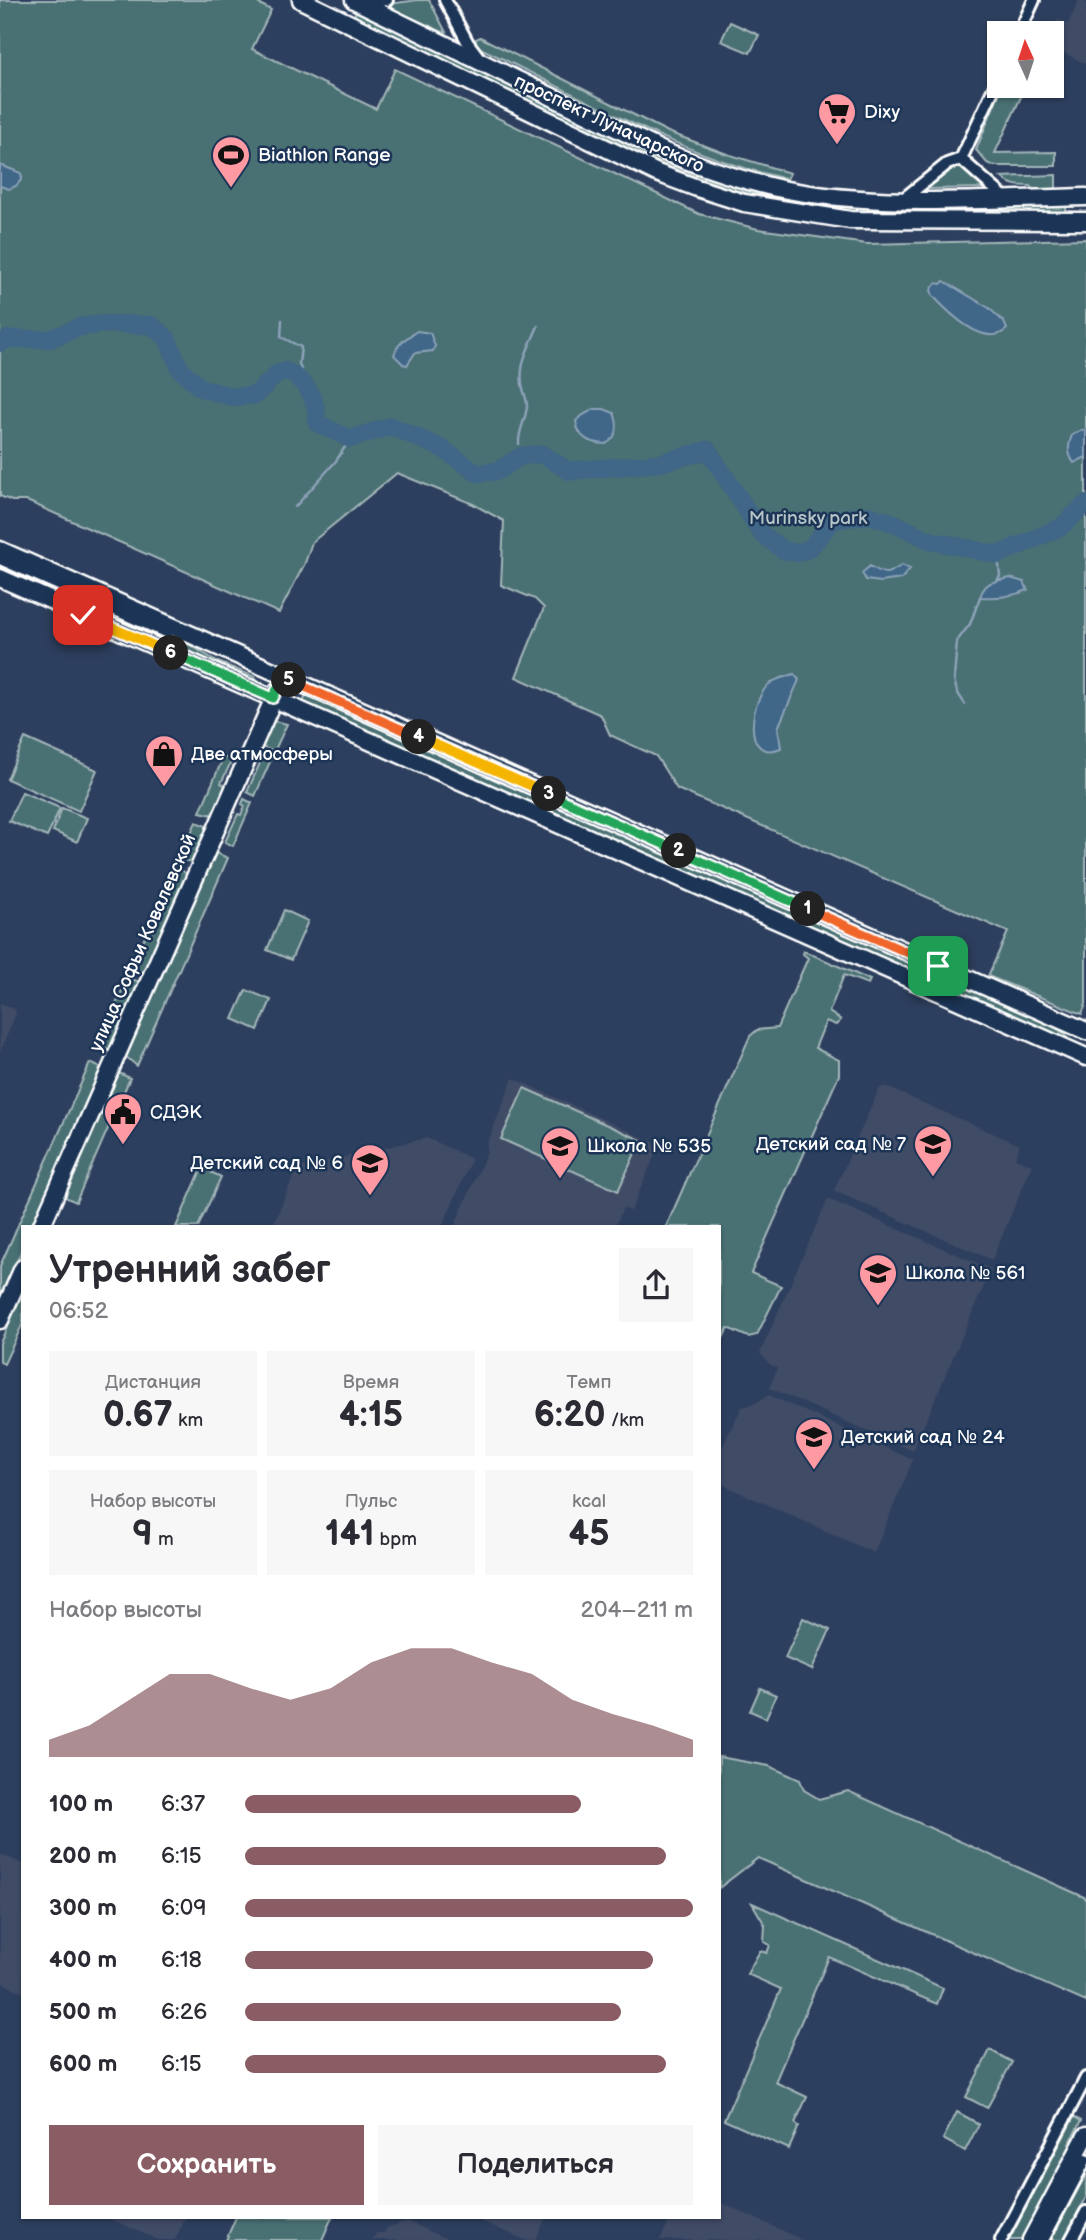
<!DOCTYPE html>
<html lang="ru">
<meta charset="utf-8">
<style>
body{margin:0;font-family:"Balsamiq Sans",sans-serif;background:#f7f7f7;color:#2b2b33;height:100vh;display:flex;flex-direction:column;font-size:26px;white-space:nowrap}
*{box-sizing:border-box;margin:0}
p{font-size:23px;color:#7c7c81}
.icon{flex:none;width:38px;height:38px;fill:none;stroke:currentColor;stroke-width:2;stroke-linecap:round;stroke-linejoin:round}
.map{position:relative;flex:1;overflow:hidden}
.side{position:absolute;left:21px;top:1225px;width:700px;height:994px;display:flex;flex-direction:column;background:#fff;border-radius:0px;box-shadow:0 2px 5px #0004}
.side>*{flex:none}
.needle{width:46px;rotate:357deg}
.fabs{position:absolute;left:987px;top:21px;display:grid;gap:14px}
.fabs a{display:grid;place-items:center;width:77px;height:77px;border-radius:0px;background:#fff;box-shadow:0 2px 5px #0004;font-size:35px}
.pin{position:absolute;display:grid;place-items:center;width:60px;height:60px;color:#fff;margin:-30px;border-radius:14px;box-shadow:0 4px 10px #0006}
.km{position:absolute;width:35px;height:35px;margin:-18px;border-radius:50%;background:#222;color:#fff;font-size:19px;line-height:35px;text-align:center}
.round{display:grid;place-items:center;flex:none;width:74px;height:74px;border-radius:0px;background:#f7f7f7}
.headline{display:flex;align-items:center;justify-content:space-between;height:119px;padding:0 28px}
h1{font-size:38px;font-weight:700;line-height:52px}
.figures{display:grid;grid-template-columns:repeat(3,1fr);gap:10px;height:119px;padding:7px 28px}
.figures div{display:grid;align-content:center;border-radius:0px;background:#f7f7f7;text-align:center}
.figures b{font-size:35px;font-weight:700}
.figures small{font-size:19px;font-weight:400}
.figures p{font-size:19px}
.chart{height:196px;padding:14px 28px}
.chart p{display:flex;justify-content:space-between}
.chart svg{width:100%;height:126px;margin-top:7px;fill:#8a5d65;opacity:.7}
.primary-button{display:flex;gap:14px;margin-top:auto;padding:14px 28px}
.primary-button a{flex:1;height:80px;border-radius:0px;background:#8a5d65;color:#fff;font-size:28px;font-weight:700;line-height:80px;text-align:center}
.primary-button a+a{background:#f7f7f7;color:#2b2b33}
ul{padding:0 28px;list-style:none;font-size:23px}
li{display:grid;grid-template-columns:112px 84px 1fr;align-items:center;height:52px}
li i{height:18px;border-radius:9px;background:#8a5d65}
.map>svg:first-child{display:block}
.built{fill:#404b66}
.green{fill:#486f73;stroke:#a4b7b9;stroke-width:2}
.water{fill:#406688;stroke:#8ca3b8;stroke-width:2}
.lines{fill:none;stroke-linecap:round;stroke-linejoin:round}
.stream{stroke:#8ca3b8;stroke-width:2.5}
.river{stroke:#406688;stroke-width:18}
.street-casing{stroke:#fff;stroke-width:16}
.secondary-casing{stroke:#fff;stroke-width:21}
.street{stroke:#1d3557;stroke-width:10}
.secondary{stroke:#1d3557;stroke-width:16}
.split-1-casing{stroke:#fff;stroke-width:14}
.split-2-casing{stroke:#fff;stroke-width:14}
.split-3-casing{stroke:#fff;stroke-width:14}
.split-4-casing{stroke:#fff;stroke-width:14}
.split-5-casing{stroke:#fff;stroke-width:14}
.split-6-casing{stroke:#fff;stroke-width:14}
.split-7-casing{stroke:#fff;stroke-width:14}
.split-1{stroke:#f0652b;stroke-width:9}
.split-2{stroke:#22a559;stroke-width:9}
.split-3{stroke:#22a559;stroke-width:9}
.split-4{stroke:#f5b400;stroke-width:9}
.split-5{stroke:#f0652b;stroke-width:9}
.split-6{stroke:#22a559;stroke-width:9}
.split-7{stroke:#f5b400;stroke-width:9}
.labels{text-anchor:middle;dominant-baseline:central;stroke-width:5;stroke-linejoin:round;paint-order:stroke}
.poi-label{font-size:19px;fill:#fff;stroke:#1d3557;text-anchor:start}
.street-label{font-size:19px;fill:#fff;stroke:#1d3557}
.park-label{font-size:19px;fill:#b6c5c7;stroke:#1d3557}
</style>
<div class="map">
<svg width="1086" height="2240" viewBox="0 0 1086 2240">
<rect width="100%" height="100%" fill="#2d3f5e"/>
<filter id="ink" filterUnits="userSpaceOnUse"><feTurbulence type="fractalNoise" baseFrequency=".0143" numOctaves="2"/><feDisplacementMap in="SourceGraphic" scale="14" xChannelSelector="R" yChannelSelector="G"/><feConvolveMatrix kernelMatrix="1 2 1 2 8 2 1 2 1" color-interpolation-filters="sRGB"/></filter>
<g filter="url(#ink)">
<g class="built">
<path d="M1079,0H1086V64L1052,47L1051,33L1058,19L1068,24Z"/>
<path d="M0,1003L15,1009L16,1014L0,1052Z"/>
<path d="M513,1078L659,1145L631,1211L623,1208L615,1227H454L487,1152V1144Z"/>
<path d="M884,1086L1020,1145L1015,1158L1032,1165L992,1260L834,1191L879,1089Z"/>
<path d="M427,1138L472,1159L442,1227H272L297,1168Z"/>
<path d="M828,1199L991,1269L913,1451L770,1388L777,1368L769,1364L760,1353Z"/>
<path d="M769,1395L913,1460L874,1553L719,1483V1453L742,1407L754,1404Z"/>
<path d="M0,1854L23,1864V1992L0,1982Z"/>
<path d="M719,2202L748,2215L803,2240H660L671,2217H719Z"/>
<path d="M106,2217H186L175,2240H158Z"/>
<path d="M471,2217H546L536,2240H525Z"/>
<path d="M407,2221L449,2240H373L376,2233H384L387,2228Z"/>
</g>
<g class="green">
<path d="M0,0H252L271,10L252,49L376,109L395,69L699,214L758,229L867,244L1086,239V1004L1082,1014L988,976L1008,932L677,789L656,756L610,735L601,715L516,677L544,608L535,599L501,585L504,521L473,504L397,473L312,542L305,563L279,613L27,501H12L0,496Z"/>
<path d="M418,0H429L447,34L388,7L389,4Z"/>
<path d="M357,9L660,157L825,203L883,208L1061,205L1066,207V210L1064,212H862L824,207L733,190L658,162L354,16Z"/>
<path d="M730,22L759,35L750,53L721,41Z"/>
<path d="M480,37L668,132L727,154L790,173L787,179C674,154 583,96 480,48L474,40Z"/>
<path d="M1002,86H1026L995,153L1056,152V166H994L987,163L976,150Z"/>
<path d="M955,167L963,168L984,186L983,188L927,189Z"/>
<path d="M1056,175V190L1033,191L1031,186C1018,186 1011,186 1001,177Z"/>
<path d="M0,562L190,645L218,662L255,677L257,681L254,683L0,571Z"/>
<path d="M306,696L1043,1020L1065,1034L1068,1039L302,704Z"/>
<path d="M274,721L287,724L274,752L262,747Z"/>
<path d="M25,738L97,770L79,811L7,779Z"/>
<path d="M265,752L273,755L255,796L247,792Z"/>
<path d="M223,758H233L221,783L226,786L213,815L200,812Z"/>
<path d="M22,792L60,808L47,837L9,821Z"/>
<path d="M244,799L252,803L233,846L225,842L238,814L241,815L245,806L242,804Z"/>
<path d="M62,808L87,818L77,842L53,831Z"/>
<path d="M196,822L206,826L207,829L192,862L179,859Z"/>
<path d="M539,823L798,937L797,939L538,825Z"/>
<path d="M216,853L228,858L137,1066L126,1057Z"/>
<path d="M176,867L187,874L143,973L131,968Z"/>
<path d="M284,910L308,921L291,960L267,950Z"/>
<path d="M804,951L870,980L868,984L844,975L829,1012L841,1020L836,1025L826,1021L815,1048L839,1060V1075L751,1273L781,1286L757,1335L748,1337L728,1328L719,1346V1227H666L750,1036L757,1030L777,1028L808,958L803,954Z"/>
<path d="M128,977L139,982L110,1050L98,1045Z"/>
<path d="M246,990L271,1000L258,1030L233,1019Z"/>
<path d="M90,1063L101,1068L32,1227H23V1247L0,1299V1266Z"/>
<path d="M119,1073L130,1078L76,1202L65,1197Z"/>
<path d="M524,1088L641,1140L618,1191L501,1139Z"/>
<path d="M202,1168L221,1177L198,1227H176Z"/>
<path d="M23,1292V1323L4,1364L0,1362V1343Z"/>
<path d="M803,1618L830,1630L812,1670L785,1658Z"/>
<path d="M760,1688L776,1695L766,1718L750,1711Z"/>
<path d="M719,1757L769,1766L800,1780L804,1790L819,1799L848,1791L1086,1898V2002L758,1858L719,1888Z"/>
<path d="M752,1903L943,1988L937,2004L829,1957L775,2082L807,2097L795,2123L799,2126L789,2149L724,2120L781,1989L747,1974L760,1951L767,1953L770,1945L764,1942L765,1925Z"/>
<path d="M990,2050L1012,2062L987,2108L966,2097Z"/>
<path d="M957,2112L979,2124L965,2151L943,2139Z"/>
<path d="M1074,2117L1081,2121L1069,2144L1073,2147L1024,2240H1009Z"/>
<path d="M1086,2171V2198L1064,2240H1050Z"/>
<path d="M236,2217H332L322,2240H226Z"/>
</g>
<g class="water">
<path d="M0,165L21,173L22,179L16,186L9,189L0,186Z"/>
<path d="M944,281L989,308L1004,322L1007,329C985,350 948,312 933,296L931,290L936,283L941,284Z"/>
<path d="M417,331L430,333L435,346L433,351L415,353L407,365L403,364L394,355C398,342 407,338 417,331Z"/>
<path d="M594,409H604L614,413C619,425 618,437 606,444C590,443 578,439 576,421L583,415Z"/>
<path d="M1082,430H1086V457L1074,463C1067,453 1068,446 1072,435Z"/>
<path d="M902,565L910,569L901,579L881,582L866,580L862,573L870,566C886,576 887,575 902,565Z"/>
<path d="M1010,578L1024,582L1028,590C1011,597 997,598 980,597C985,581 995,581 1010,578Z"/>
<path d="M794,674L799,680L778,728L781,748C740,764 750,695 772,682C778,678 787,677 794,674Z"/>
</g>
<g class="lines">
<g class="stream">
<path d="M282,320L281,337L301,347L299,364L304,378L303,382"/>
<path d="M519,444C518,430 526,420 527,406C527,399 523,391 522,384C519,361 530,346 538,326"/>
<path d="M520,449L521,456"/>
<path d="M295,507L336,461L350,439"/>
<path d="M997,581L1000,576L998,555"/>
<path d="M965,704L957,692L954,679L957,641L970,624L980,597"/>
</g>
<path class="river" d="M0,343L8,339H50L80,327L105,324L151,325L167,338L180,369L201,388L233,397L255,395L277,374L286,371C308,382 317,399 317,423L350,439L391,426L443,449L477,473L498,471L521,456L542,454L569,471L660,463L708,450L762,534L783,550L798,553L810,548L833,520L868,515L894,523L929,540L998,555L1061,527L1086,504"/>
<defs>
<g id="street">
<path d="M445,0L468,43L480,59"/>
<path d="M363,3L387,0"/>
<path d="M1019,33L1034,0"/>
<path d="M961,159L1005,198"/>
<path d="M902,200L947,164L961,159L999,77"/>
<path d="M0,559L167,633"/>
<path d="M1001,2240L1086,2078"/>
<path d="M1043,2240L1086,2159"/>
<path d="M1071,2240L1086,2212"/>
</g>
<g id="secondary">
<path d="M301,0L657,173L697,188L744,203L850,220L1086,221"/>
<path d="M354,0L665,152C705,168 745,182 787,190C881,208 990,199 1086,197"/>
<path d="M0,550L1086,1031"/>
<path d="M0,578L1086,1057"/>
<path d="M41,1227L277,691"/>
<path d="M0,1320L23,1268"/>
<path d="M1031,2240L1086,2136"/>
</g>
</defs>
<use href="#street" class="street-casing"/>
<use href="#secondary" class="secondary-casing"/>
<use href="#street" class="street"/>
<use href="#secondary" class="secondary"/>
</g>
</g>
<g class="lines" filter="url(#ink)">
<defs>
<path id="split-1" d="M808,909L938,966"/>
<path id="split-2" d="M679,851L808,909"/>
<path id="split-3" d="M549,794L679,851"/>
<path id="split-4" d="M419,737L549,794"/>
<path id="split-5" d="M289,680L419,737"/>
<path id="split-6" d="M171,653L273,698L283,677L289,680"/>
<path id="split-7" d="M83,615L171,653"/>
</defs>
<use href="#split-1" class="split-1-casing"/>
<use href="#split-2" class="split-2-casing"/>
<use href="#split-3" class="split-3-casing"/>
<use href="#split-4" class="split-4-casing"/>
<use href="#split-5" class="split-5-casing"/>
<use href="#split-6" class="split-6-casing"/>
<use href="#split-7" class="split-7-casing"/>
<use href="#split-1" class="split-1"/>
<use href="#split-2" class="split-2"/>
<use href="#split-3" class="split-3"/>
<use href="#split-4" class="split-4"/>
<use href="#split-5" class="split-5"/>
<use href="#split-6" class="split-6"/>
<use href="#split-7" class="split-7"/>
</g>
<defs>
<symbol id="supermarket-pin" viewBox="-11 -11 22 30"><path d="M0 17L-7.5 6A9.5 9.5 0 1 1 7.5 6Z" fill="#ff9aa2" stroke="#1d3557"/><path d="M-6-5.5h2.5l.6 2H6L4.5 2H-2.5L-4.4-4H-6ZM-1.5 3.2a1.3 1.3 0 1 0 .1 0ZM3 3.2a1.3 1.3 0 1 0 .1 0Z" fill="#111"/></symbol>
<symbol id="stadium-pin" viewBox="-11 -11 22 30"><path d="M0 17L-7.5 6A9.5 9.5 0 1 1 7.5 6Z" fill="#ff9aa2" stroke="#1d3557"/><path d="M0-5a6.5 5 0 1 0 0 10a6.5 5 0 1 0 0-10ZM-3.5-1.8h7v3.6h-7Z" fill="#111"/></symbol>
<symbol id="shop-pin" viewBox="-11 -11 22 30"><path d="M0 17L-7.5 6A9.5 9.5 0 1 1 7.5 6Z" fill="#ff9aa2" stroke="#1d3557"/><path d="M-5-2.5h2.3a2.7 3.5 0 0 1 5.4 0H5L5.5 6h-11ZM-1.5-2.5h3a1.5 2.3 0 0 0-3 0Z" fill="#111"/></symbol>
<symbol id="civic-pin" viewBox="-11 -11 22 30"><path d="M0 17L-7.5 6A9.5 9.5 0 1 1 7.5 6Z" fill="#ff9aa2" stroke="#1d3557"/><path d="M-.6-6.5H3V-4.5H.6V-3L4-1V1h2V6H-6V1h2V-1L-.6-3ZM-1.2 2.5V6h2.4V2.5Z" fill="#111"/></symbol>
<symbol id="school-pin" viewBox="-11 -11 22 30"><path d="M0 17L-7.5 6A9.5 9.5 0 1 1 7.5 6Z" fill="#ff9aa2" stroke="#1d3557"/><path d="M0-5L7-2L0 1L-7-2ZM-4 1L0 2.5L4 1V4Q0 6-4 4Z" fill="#111"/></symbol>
</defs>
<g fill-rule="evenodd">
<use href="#supermarket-pin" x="815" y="90" width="44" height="60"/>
<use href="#stadium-pin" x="209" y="133" width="44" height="60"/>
<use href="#shop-pin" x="142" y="732" width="44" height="60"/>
<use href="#civic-pin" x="101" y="1090" width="44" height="60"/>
<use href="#school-pin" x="911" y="1122" width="44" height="60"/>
<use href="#school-pin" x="538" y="1124" width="44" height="60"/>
<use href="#school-pin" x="348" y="1141" width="44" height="60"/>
<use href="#school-pin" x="856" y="1251" width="44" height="60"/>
<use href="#school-pin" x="792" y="1415" width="44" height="60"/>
</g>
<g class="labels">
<g class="poi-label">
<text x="864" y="112">Dixy</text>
<text x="258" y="155">Biathlon Range</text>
<text x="191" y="754">Две атмосферы</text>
<text x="150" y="1112">СДЭК</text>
<text x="906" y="1144" text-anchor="end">Детский сад № 7</text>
<text x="587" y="1146">Школа № 535</text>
<text x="343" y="1163" text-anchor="end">Детский сад № 6</text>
<text x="905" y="1273">Школа № 561</text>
<text x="841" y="1437">Детский сад № 24</text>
</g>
<g class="street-label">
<text transform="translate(609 124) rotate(25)">проспект Луначарского</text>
<text transform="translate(143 943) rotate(-66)">улица Софьи Ковалевской</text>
</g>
<g class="park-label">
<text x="808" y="518">Murinsky park</text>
</g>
</g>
</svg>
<div class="fabs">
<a><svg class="needle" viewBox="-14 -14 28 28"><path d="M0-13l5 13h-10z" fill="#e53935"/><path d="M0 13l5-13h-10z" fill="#7c7c81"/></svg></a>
</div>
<div class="pin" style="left:938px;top:966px;background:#1e9e55"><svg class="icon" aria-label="arrive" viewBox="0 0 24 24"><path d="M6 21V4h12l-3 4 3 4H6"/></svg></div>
<div class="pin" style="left:83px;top:615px;background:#d93025"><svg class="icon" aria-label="check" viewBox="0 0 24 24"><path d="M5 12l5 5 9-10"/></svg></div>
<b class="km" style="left:808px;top:909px">1</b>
<b class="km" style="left:679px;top:851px">2</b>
<b class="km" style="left:549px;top:794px">3</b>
<b class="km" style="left:419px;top:737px">4</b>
<b class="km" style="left:289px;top:680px">5</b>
<b class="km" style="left:171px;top:653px">6</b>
<section class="side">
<div class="headline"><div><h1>Утренний забег</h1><p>06:52</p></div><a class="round"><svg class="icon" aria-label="share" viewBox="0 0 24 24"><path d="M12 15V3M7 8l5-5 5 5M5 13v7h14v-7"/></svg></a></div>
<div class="figures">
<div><p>Дистанция</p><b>0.67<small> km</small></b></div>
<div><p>Время</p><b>4:15</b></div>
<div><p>Темп</p><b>6:20<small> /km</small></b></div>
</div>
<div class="figures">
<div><p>Набор высоты</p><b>9<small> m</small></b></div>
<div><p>Пульс</p><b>141<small> bpm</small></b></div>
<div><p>kcal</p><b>45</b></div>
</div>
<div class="chart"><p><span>Набор высоты</span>204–211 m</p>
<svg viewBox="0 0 160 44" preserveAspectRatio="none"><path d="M0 44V38L10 33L20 24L30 15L40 15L50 20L60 24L70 20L80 11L90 6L100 6L110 11L120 15L130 24L140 29L150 33L160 38V44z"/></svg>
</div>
<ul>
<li><b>100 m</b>6:37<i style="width:75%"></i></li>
<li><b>200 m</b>6:15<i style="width:94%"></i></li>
<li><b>300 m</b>6:09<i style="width:100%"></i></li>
<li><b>400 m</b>6:18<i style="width:91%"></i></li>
<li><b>500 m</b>6:26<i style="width:84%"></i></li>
<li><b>600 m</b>6:15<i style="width:94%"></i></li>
</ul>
<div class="primary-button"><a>Сохранить</a><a>Поделиться</a></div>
</section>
</div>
